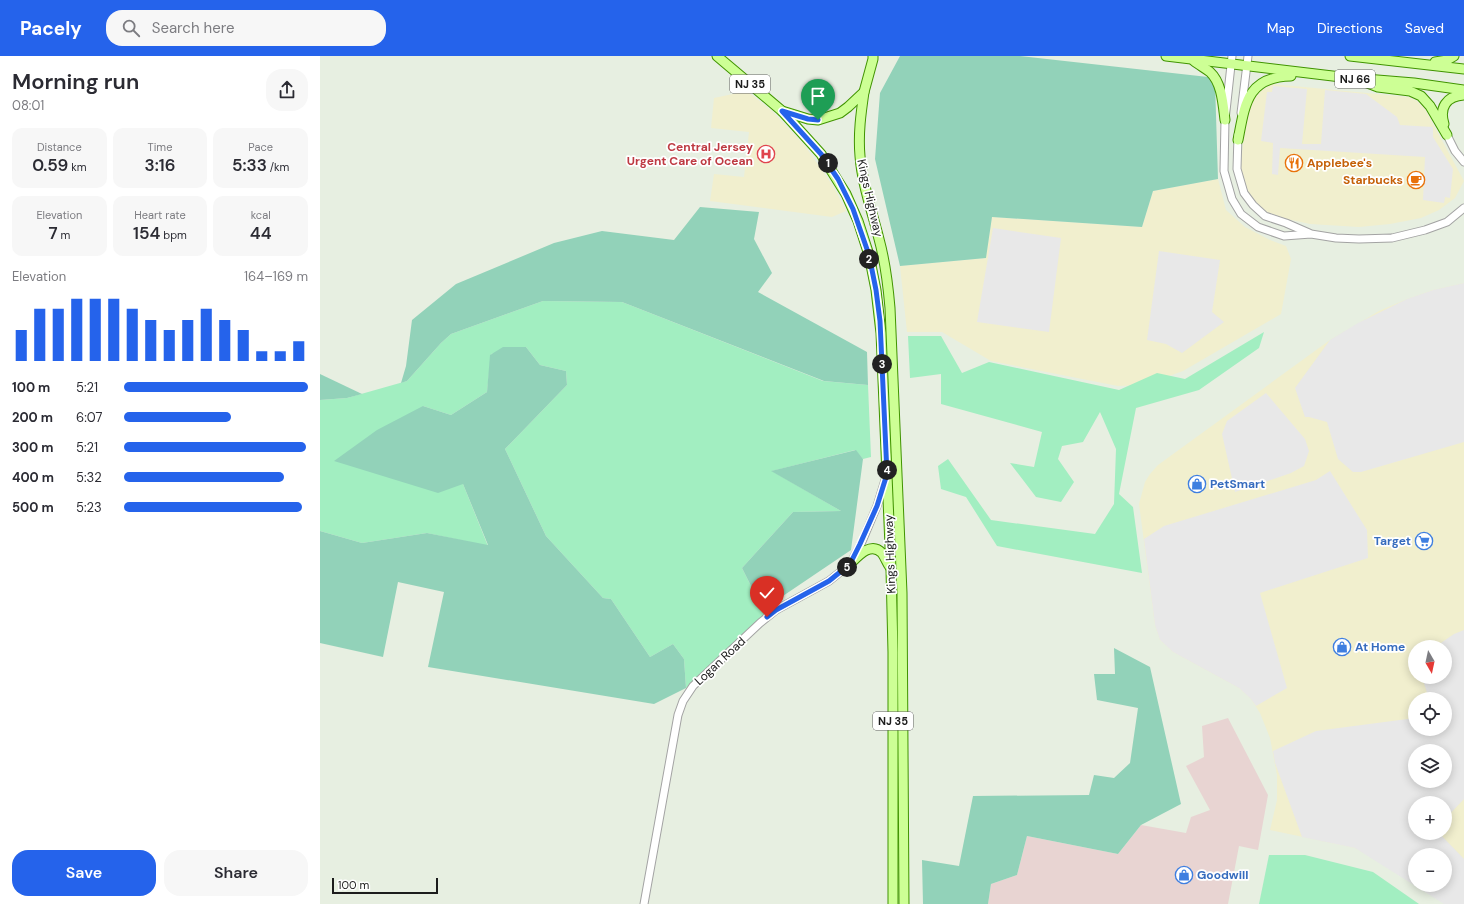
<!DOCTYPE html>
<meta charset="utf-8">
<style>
body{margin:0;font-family:"DM Sans",sans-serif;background:#f7f7f7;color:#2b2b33;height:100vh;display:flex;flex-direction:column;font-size:15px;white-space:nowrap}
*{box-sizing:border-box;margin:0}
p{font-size:13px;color:#7c7c81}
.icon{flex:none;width:22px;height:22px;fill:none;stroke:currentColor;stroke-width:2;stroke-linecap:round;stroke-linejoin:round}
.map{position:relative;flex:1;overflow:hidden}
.side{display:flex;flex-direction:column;background:#fff;width:320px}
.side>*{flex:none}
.needle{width:26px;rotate:171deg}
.buttons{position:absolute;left:1088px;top:584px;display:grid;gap:8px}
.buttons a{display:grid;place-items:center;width:44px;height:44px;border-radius:50%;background:#fff;box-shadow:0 2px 10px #0003;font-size:20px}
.scale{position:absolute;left:12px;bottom:10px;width:106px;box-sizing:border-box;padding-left:4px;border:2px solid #1c1c1c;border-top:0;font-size:11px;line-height:14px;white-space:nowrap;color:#1c1c1c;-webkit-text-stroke:3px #fff;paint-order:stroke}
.pin{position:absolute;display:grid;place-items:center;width:34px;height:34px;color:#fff;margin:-41px -17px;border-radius:50% 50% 50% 0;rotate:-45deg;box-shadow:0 0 4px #0007}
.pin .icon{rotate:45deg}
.km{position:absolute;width:20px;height:20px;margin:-10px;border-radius:50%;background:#222;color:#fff;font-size:11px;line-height:20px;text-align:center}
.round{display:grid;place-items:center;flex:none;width:42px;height:42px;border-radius:16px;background:#f7f7f7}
.headline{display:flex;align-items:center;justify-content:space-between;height:68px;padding:0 12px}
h1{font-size:22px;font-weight:600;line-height:30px}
.metrics{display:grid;grid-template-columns:repeat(3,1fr);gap:6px;height:68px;padding:4px 12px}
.metrics div{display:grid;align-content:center;border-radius:10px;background:#f7f7f7;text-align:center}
.metrics b{font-size:17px;font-weight:600}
.metrics small{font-size:11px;font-weight:400}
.metrics p{font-size:11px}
.chart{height:112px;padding:8px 12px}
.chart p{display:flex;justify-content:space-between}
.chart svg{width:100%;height:72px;margin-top:4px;stroke:#2563eb;stroke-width:6}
.primary-button{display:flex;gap:8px;margin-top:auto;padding:8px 12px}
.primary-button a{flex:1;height:46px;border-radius:16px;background:#2563eb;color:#fff;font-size:16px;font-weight:600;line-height:46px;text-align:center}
.primary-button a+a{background:#f7f7f7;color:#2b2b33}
ul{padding:0 12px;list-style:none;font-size:13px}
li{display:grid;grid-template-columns:64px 48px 1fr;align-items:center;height:30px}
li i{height:10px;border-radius:5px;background:#2563eb}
header{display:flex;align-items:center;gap:24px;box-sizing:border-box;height:56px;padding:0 20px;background:#2563eb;color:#fff}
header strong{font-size:19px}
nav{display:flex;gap:22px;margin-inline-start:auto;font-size:14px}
.search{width:280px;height:36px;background:#f7f7f7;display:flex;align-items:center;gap:10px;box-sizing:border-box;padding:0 14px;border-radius:16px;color:#7c7c81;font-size:15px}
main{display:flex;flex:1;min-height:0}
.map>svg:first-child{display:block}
.commercial{fill:#f1efce;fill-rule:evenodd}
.industrial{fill:#e8d4d2}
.grass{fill:#a2eec1}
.forest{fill:#92d2b9}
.parking{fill:#e8e8e8;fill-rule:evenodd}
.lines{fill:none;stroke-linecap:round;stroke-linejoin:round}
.minor-casing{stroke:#a3a3a3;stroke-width:9}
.major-casing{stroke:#409400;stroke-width:11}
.minor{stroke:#fff;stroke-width:7}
.major{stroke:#cdff95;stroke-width:9}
.route-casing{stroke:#fff;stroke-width:8}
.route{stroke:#2563eb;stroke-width:5}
.labels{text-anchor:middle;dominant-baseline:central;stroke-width:3.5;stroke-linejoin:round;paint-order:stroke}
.shield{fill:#fff;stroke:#606060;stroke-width:1}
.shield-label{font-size:11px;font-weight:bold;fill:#1c1c1c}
.health-label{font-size:12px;font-weight:bold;fill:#be3a42;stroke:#fff;text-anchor:end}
.food-label{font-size:12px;font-weight:bold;fill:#c56008;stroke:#fff;text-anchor:start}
.street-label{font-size:12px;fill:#1c1c1c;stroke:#fff}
.shop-label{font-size:12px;font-weight:bold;fill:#366cbe;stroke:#fff;text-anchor:start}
</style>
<header>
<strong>Pacely</strong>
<div class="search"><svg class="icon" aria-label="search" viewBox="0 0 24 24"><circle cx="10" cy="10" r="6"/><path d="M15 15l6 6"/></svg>Search here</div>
<nav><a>Map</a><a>Directions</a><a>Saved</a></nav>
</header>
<main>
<section class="side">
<div class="headline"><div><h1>Morning run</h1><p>08:01</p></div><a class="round"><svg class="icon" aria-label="share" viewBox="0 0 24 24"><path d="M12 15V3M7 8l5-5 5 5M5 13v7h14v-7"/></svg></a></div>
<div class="metrics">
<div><p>Distance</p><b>0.59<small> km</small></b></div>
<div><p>Time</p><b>3:16</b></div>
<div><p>Pace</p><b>5:33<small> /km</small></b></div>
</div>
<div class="metrics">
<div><p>Elevation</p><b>7<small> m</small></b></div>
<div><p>Heart rate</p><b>154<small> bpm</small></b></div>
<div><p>kcal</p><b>44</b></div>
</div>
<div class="chart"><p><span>Elevation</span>164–169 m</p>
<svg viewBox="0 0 160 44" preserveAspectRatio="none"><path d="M5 44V25M15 44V12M25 44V12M35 44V6M45 44V6M55 44V6M65 44V12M75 44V19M85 44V25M95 44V19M105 44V12M115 44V19M125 44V25M135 44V38M145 44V38M155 44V32"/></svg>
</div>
<ul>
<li><b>100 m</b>5:21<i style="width:100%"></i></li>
<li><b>200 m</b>6:07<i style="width:58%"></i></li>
<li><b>300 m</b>5:21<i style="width:99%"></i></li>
<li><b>400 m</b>5:32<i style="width:87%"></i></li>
<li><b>500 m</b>5:23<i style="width:97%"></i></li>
</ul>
<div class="primary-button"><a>Save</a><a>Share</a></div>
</section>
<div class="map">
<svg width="1144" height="848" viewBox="0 0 1144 848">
<rect width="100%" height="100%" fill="#e7efe1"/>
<g class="commercial">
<path d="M952,28L1089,41L1097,45L1105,53L1144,125L1135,142L1119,154L1101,162L1070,168L1039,171L990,168L967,163L947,156L936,146L928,135L921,112L923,85L930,50L933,43L942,34Z"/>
<path d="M427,35L452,55L485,90L513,130L526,155L512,161L390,145L394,118L424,121L429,76L391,72L394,42Z"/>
<path d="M898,123L906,154L925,171L950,184L966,190L971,203L961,258L863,315L824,329L798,330L671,305L622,276H587L580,210L666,202L672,161L822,171L833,135Z"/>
<path d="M1144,227V848L1125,829V799H1095L1067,810L1035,792L950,774L957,744V719L950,682L940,657L931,643L919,632L853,596L840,584L835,569L819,448L825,426L830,418L838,409L1010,284L1059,255L1087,243L1113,234ZM1095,591H1125V621H1095ZM1095,643H1125V673H1095ZM1095,695H1125V725H1095ZM1095,747H1125V777H1095Z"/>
</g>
<path class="industrial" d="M908,662L948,739L938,794L919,790L908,848H668L671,828L697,819L707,780L798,798L821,769L866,777L871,761L890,754L866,710L884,701L882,670Z"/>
<g class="grass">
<path d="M223,245L302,246L503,325L548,329L551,401L543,403L535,394L452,415L521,455L473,456L422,512L439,546H454L458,553L366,632L364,603L353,588L330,601L291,543L283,542L226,480L185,393L247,329L246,315L220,309L206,291L171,298L167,336L131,359L103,350L143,428L168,490L107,477L42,487L0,475V344L27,342L87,325L121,287L131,278Z"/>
<path d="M944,276L939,292L879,334L816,352L799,438L813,451L822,517L677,490L646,441L621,433L618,410L628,403L671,464L775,478L794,448L796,393L780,356L763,386L742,390L738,403L754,426L741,446L716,441L690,407L714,411L722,376L621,348V318L590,322L588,280H621L642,317L669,306L799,334L837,317L865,323Z"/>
<path d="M949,799H985L1053,816L1099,848H939Z"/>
</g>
<g class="forest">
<path d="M580,0H700L888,21L895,27L898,123L833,135L822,171L672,161L666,202L580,210L555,103L560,37Z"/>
<path d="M380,151L439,156L434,183L452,217L438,236L547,296L548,329L504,325L302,246L223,245L131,278L121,287L87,325L81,327L86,310L92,264L136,228L234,187L282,175L354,184Z"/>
<path d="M183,291H206L220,309L246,315L247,329L185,393L226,480L283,542L291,543L330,601L353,588L364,603L366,632L334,648L108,611L124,536L78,526L63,601L0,587V475L42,487L107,477L168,489L143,428L118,437L14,405L57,374L103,350L131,359L167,336L170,299Z"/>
<path d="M0,318L42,338L27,342L0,344Z"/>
<path d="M536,394L543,403L531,494L454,546H439L422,512L473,456L521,455L451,415Z"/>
<path d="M794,592L830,611L861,748L821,769L798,798L707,780L697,819L671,828L668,848H603L602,804L639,810L653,740L769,739L774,719L794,722L810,707L818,652L777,644L774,618H795Z"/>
</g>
<g class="parking">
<path d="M953,30L987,33L982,88H1001L1005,34L1046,38L1077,61L1080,69L1113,71V81L1133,113L1130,142L1125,141L1124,147L1103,144L1105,101L960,92L958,119L952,118L953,87L941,85L947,36H952Z"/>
<path d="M673,172L741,182L729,276L657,266Z"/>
<path d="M839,195L900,204L892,256L904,266L862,297L846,288L827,284Z"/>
<path d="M1144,227V386L1041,416H1033L1018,403L1007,366L989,361H985L975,332L1010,284L1038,267L1087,243L1113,234Z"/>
<path d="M946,337L985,383L989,395L984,410L971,417L915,436L902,378L907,365Z"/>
<path d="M1010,415L1047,474L1048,502L940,537L967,632L936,650L931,643L919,632L853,596L840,584L835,569L824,483L844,470L996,424Z"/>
<path d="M1144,574V743L1125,763V747H1095V777H1119L1144,803V848H1124L1035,792L982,781L955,707L953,695L996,675L1095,662V673H1125V643H1109L1102,621H1125V591H1115L1134,578ZM1095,695H1125V725H1095ZM1095,799H1125V829H1095Z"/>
</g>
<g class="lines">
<defs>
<g id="minor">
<path d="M912,0L905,64L904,115L912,143L921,158L938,171L964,180L991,178L1016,182L1039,183L1072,182L1105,174L1127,166L1144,152"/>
<path d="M921,57L928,0"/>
<path d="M918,79L917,113L924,137L933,149L945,160L966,167L989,177"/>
<path d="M1127,79L1135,95L1144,106"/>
<path d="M324,848L358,659L363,645L373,630L440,567L456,554L509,525L530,508L541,488L557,450L565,424"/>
</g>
<g id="major">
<path d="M397,0L462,55L488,63L498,64L520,57L528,51L544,36L553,3V0"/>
<path d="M846,0L1021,21L1094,27L1144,34"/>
<path d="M1030,0L1144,13"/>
<path d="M874,5C879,9 885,12 890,16C902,27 903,48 905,64"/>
<path d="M1115,6L1127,4L1134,0"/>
<path d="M1045,26L1058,31L1090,35L1101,40L1110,50L1127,79"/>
<path d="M544,36C541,57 538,78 540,100C542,128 552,155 559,183C565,205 568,228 570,252L582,537L584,848"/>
<path d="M462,55L501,98L526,138L538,165L549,199L556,234L561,277L571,514L573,596V848"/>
<path d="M1124,68C1119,52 1126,40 1144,39"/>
<path d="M918,84C925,48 927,21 971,20"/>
<path d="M530,508C538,500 551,485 562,497C565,501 567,507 570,511"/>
</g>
</defs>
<use href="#minor" class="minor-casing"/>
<use href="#major" class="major-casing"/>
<use href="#minor" class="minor"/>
<use href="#major" class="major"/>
</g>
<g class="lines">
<defs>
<path id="route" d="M447,561L456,554L509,525L530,508L540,488L557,450L567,418L560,265L556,234L549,199L533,153L518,123L501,98L462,55L488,63L498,64"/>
</defs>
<use href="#route" class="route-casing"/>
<use href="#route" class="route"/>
</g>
<defs>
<symbol id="hospital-ring" viewBox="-11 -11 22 22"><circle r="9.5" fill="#fff" stroke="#e0444e" stroke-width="1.5"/><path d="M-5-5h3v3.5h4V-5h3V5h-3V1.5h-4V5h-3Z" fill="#e0444e"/></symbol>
<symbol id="restaurant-ring" viewBox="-11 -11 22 22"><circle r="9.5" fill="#fff" stroke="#e8710a" stroke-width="1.5"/><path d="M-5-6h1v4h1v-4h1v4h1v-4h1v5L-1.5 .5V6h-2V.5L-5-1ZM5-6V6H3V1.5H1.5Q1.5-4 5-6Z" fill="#e8710a"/></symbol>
<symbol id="cafe-ring" viewBox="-11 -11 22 22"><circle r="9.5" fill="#fff" stroke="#e8710a" stroke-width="1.5"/><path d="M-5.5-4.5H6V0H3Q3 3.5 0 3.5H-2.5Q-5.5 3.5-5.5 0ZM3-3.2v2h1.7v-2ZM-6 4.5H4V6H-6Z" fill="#e8710a"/></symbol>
<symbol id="shop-ring" viewBox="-11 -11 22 22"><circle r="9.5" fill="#fff" stroke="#3f7fe0" stroke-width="1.5"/><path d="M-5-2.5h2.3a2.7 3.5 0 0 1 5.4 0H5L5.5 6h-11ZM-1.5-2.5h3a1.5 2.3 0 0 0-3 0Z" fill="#3f7fe0"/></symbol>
<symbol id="supermarket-ring" viewBox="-11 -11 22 22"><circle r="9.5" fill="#fff" stroke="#3f7fe0" stroke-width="1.5"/><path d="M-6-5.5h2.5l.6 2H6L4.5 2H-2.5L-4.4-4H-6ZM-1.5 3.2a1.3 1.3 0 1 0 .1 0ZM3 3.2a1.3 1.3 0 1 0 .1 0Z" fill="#3f7fe0"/></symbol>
</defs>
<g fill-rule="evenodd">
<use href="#hospital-ring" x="436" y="88" width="20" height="20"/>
<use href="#restaurant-ring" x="964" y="97" width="20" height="20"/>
<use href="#cafe-ring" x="1086" y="114" width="20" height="20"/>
<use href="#shop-ring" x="867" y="418" width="20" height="20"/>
<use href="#supermarket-ring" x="1094" y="475" width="20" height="20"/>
<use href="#shop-ring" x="1012" y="581" width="20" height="20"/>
<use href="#shop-ring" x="854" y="809" width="20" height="20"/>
</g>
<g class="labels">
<g class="shield">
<rect x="1015" y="14" width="40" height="18" rx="3"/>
<rect x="410" y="19" width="40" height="18" rx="3"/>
<rect x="553" y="656" width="40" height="18" rx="3"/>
</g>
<g class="shield-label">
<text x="1035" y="23">NJ 66</text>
<text x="430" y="28">NJ 35</text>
<text x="573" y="665">NJ 35</text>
</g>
<g class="health-label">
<text x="433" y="91">Central Jersey<tspan x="433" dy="14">Urgent Care of Ocean</tspan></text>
</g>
<g class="food-label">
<text x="987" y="107">Applebee's</text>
<text x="1083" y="124" text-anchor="end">Starbucks</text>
</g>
<g class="street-label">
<text transform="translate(550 142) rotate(77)">Kings Highway</text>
<text transform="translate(570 498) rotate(-92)">Kings Highway</text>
<text transform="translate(400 605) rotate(-43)">Logan Road</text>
</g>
<g class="shop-label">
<text x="890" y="428">PetSmart</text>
<text x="1091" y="485" text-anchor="end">Target</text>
<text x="1035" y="591">At Home</text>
<text x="877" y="819">Goodwill</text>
</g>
</g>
</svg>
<div class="buttons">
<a><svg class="needle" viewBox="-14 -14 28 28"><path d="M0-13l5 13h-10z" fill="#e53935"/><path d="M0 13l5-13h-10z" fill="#7c7c81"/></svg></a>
<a><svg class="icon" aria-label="locate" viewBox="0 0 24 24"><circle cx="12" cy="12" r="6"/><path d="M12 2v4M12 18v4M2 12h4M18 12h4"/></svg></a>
<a><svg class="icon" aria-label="layers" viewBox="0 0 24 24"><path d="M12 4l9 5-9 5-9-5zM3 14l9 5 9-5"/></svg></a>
<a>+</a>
<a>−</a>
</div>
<div class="scale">100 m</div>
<div class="pin" style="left:498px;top:64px;background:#1e9e55"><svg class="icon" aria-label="arrive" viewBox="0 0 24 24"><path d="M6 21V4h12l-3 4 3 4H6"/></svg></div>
<div class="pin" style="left:447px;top:561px;background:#d93025"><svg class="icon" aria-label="check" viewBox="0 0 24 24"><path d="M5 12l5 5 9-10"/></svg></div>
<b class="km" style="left:508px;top:107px">1</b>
<b class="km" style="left:549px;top:203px">2</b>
<b class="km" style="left:562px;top:308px">3</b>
<b class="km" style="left:567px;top:414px">4</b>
<b class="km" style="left:527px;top:511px">5</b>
</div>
</main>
